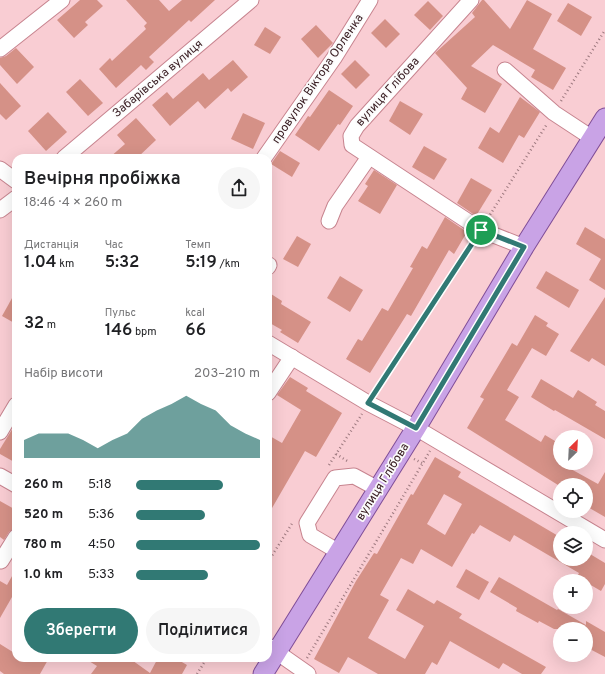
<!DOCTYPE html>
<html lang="uk">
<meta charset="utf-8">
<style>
body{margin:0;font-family:Overpass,sans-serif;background:#f6f6f6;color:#202124;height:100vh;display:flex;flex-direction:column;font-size:15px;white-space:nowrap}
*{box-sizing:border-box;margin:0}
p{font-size:13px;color:#757577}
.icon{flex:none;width:22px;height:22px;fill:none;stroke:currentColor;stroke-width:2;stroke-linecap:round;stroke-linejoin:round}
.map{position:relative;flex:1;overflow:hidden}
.sheet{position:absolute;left:12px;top:154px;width:260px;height:508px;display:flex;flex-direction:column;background:#fff;border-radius:12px;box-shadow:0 4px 16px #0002}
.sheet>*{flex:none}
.needle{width:26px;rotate:24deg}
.fabs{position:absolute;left:553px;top:430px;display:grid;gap:8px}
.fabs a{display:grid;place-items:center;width:40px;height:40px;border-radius:50%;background:#fff;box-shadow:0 4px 16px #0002;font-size:20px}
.pin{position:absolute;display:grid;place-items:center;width:34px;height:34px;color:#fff;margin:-17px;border:2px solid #fff;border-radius:50%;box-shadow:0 1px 4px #0007}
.round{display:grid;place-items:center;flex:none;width:42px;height:42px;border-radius:21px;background:#f6f6f6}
.overview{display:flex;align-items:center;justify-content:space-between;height:68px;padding:0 12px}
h1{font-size:18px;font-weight:600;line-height:30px}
.figures{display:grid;grid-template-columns:repeat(3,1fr);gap:6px;height:68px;padding:4px 12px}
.figures div{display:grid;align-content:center}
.figures b{font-size:17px;font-weight:600}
.figures small{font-size:11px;font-weight:400}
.figures p{font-size:11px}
.chart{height:112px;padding:8px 12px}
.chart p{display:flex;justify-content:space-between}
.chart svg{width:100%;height:72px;margin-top:4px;fill:#317974;opacity:.7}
.button{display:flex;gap:8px;margin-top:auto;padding:8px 12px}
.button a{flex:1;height:46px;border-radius:24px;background:#317974;color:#fff;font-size:16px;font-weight:600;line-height:46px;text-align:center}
.button a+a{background:#f6f6f6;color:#202124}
ul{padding:0 12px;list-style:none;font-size:13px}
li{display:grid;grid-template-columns:64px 48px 1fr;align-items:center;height:30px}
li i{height:10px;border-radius:5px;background:#317974}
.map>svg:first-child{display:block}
.building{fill:#d59187;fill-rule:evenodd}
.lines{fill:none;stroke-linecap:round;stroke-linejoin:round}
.minor-casing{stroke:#c7848f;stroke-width:17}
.major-casing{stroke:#804e98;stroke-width:21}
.path{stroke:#9d797f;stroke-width:2.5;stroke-dasharray:1 3;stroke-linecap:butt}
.minor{stroke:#fff;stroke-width:15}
.major{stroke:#c9a3e6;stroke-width:19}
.route-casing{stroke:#fff;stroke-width:8}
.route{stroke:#317974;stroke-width:5}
.labels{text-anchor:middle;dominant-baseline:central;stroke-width:3.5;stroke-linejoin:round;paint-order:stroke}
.street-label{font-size:12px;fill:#3b2025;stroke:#fbfbfb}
</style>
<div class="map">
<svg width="605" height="674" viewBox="0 0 605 674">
<rect width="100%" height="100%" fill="#f9cdd3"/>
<g class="building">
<path d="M80,0H97L103,6L85,22L88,25L74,38L57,20Z"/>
<path d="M126,0H159L169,11L182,0H215L191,22L189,20L149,57L154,62L146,70L141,65L116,88L99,69L110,58L112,61L146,29L144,26L147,23Z"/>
<path d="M482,0H484L510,29L527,0L552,14L533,49L566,68L553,90L531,77L535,70L493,45L471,66L502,84L485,113L461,99L467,88L435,53L475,17L472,13Z"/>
<path d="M428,1L443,16L430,30L414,15Z"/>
<path d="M568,3L592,17L581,36L557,21Z"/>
<path d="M385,19L400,34L386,48L371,33Z"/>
<path d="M316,25L333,43L318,58L301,39Z"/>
<path d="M265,27L281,37L270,54L254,45Z"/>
<path d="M16,48L34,67L17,84L0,65V58L6,56Z"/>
<path d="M233,60L248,77L231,92L228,88L205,109L198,101L170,126L152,105L167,92L173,99L203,73L209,80Z"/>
<path d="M355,60L370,75L356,89L341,74Z"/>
<path d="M80,79L103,103L88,116L66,92Z"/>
<path d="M0,83L21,106L6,120L0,114Z"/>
<path d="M329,90L353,106L340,125L338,124L319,151L295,135L308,116L310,117Z"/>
<path d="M520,97L540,112L524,138L519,135L503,163L478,148L490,127L499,133Z"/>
<path d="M400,101L423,114L410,135L389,121Z"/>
<path d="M48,112L67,132L46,151L28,131Z"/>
<path d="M243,113L265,123L253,149L231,139Z"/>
<path d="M136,118L156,140L137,158H109L125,144L117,135Z"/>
<path d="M424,146L447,159L434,180L412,167Z"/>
<path d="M280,151L300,163L292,177L271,164Z"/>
<path d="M374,170L397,185L380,214L358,201L368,186L365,184Z"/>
<path d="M471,178L492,190L476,216L457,203Z"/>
<path d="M445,217L467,232L454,254L449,250L411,316L407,314L370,373L346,359L358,339L362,341L382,308L388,311L413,268L410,267L422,246L427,249Z"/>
<path d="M585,227L605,239V290L589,280L601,259L576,244Z"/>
<path d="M297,236L311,244L298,267L283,259Z"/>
<path d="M546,271L579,290L569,308L536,288Z"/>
<path d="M340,276L363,290L350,312L327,298Z"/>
<path d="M16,291V324L2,316Z"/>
<path d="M268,292L282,301L281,304L311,322L298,343L280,332L282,330L268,322Z"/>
<path d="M605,297V366L592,358L589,362L570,351Z"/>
<path d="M535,315L548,323L546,326L559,334L546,356L532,348L507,390L519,397L505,420L541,442L545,435L560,444V463L598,484L605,472V517L586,506V485H558L467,428L484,399L480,397L512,343L517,346Z"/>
<path d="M290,377L308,388L306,391L342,413L316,457L305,451L268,515V435L282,443L301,410L277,395Z"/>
<path d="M541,379L573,398L578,390L597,402L595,405L605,411V439L555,410L554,411L531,397Z"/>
<path d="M16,423V463L0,454V449Z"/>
<path d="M435,457L461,472L458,477L560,537V559H587L590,554L605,563V584L601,591L577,577L579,573L514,535L510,542L480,525L474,534L472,533L452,567L421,549L413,564L401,558L380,595L389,600L368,638L405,659L424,626L396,610L408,589L434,604L437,600L462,614L459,618L546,667L541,674H522L503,663L499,669L450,641L437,665L432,662L425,674H378L348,657L339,673L314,659L356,581L374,553L377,554L411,494L413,495ZM444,494L462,504L445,535L427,524Z"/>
<path d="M0,501L16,510V528L9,532L4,540L0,537Z"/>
<path d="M16,569V590L0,618V581L7,585Z"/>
<path d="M466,569L489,582L479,600L456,587Z"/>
<path d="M499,577L557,610L558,609L586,625V621L605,632V657L586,647V629H554L539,621L538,623L516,611L517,608L490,592Z"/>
<path d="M0,644L16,654V658H49L40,674H4L0,671Z"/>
<path d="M84,658H129L150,673L158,658H175L187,665L182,674H91L97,666Z"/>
</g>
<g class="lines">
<defs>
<g id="minor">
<path d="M471,0L357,126L351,136L352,145L481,230L524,247"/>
<path d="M0,49L62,0"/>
<path d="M505,70L554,113L592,138"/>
<path d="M64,158L251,0"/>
<path d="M264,158L334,58L370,0"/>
<path d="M0,169L16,181"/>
<path d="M0,210L16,198"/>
<path d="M329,221L335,206L369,157"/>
<path d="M268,267L269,265"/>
<path d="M268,343L368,403L416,428L605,540"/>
<path d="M268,393L292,357"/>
<path d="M0,432L16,405"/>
<path d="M0,476L16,485"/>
<path d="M339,552L310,535L307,523L335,478L354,476L378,489"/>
<path d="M1,561L16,537"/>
<path d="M268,646L308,674"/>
</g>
<path id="major" d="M263,674L416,428L524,247L605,118"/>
</defs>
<use href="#minor" class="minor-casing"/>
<use href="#major" class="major-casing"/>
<g class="path">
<path d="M561,101L605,30"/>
<path d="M488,218L547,124"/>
<path d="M375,393L473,241"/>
<path d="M336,454L349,462"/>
<path d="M414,459L422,463"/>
<path d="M329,465L362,414"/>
<path d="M268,562L293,522"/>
<path d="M307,658L430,451"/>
<path d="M197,674L207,658"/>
</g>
<use href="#minor" class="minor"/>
<use href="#major" class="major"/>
</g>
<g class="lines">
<defs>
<path id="route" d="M481,230L524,247L416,428L368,403Z"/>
</defs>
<use href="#route" class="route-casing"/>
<use href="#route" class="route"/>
</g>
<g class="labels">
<g class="street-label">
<text transform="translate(158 79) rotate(-40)">Забарівська вулиця</text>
<text transform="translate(318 79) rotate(-56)">провулок Віктора Орленка</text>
<text transform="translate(388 92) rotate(-48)">вулиця Глібова</text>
<text transform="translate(383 482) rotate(-58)">вулиця Глібова</text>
</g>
</g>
</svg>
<div class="fabs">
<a><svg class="needle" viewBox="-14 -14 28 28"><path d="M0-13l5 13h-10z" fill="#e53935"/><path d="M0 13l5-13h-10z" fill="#757577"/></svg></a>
<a><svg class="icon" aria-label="locate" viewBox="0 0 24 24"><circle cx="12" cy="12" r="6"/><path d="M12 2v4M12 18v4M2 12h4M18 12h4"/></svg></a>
<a><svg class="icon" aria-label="layers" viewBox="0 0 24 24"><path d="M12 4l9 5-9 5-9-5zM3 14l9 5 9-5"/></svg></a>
<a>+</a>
<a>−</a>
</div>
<div class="pin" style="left:481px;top:230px;background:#1e9e55"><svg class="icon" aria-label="arrive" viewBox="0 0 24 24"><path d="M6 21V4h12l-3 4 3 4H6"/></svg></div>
<section class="sheet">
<div class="overview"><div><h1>Вечірня пробіжка</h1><p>18:46 · 4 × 260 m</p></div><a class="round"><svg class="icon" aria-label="share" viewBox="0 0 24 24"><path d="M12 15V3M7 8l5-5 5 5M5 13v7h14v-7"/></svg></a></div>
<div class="figures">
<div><p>Дистанція</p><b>1.04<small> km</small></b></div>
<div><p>Час</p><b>5:32</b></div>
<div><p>Темп</p><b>5:19<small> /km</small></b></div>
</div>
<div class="figures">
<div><b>32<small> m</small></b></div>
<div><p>Пульс</p><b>146<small> bpm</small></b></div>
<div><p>kcal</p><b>66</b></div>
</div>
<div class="chart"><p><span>Набір висоти</span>203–210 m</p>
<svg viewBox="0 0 160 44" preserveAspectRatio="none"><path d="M0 44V33L10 29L20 29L30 29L40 33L50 38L60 33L70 29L80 20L90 15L100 11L110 6L120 11L130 15L140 24L150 29L160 33V44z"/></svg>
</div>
<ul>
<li><b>260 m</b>5:18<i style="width:70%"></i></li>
<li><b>520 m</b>5:36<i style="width:56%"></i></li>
<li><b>780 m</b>4:50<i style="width:100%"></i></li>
<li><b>1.0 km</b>5:33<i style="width:58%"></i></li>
</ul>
<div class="button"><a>Зберегти</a><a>Поділитися</a></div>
</section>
</div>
